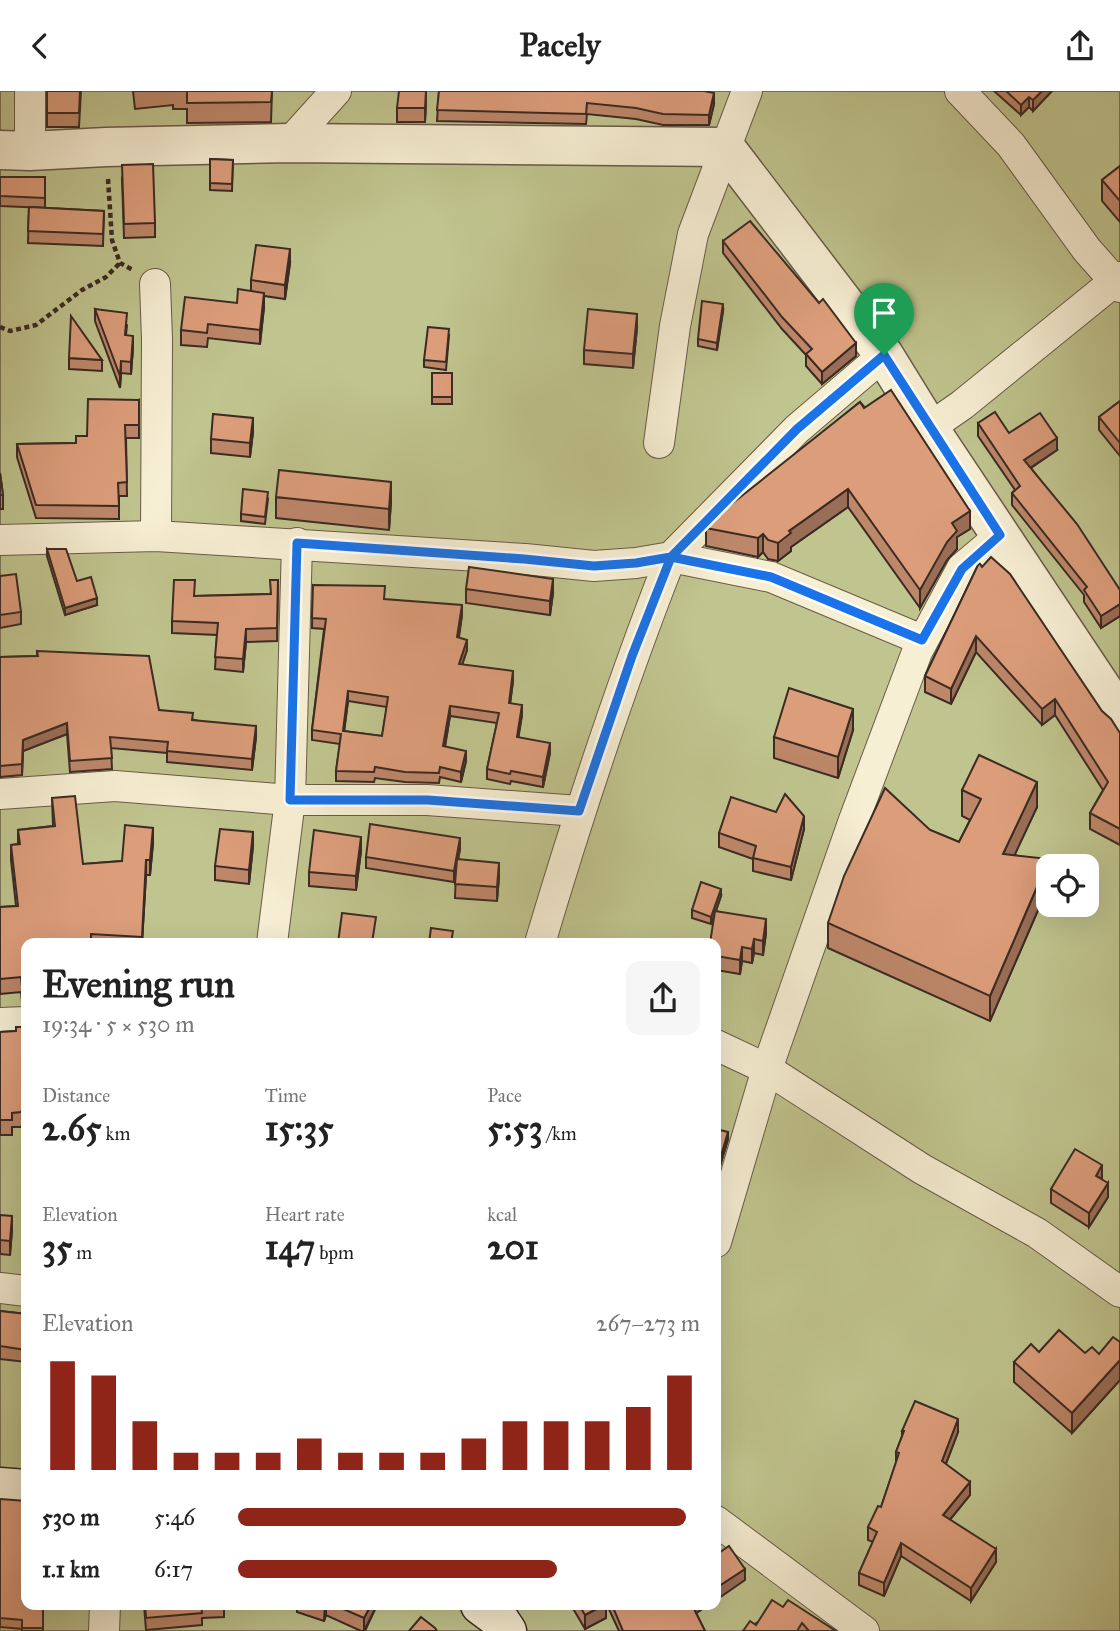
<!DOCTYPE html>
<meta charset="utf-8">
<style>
body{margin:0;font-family:"IM FELL Great Primer",serif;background:#f6f6f6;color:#222;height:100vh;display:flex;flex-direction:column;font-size:26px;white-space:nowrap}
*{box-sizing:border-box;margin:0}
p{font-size:23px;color:#767676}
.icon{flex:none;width:38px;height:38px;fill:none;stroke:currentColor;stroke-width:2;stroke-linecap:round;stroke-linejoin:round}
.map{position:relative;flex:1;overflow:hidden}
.drawer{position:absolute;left:21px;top:847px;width:700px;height:672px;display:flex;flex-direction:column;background:#fff;border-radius:14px;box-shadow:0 7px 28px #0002}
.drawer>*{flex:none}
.fabs{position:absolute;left:1036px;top:763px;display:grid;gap:14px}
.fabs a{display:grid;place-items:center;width:63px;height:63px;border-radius:14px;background:#fff;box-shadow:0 7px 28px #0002;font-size:35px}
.pin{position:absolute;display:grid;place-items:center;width:60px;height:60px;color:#fff;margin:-72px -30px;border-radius:50% 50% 50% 0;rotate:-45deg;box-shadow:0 0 7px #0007}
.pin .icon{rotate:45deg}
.round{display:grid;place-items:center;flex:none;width:74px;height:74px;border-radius:14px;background:#f6f6f6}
.head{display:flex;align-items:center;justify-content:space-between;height:119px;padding:0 21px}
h1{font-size:38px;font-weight:700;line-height:52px}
.metrics{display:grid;grid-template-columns:repeat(3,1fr);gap:10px;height:119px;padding:7px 21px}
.metrics div{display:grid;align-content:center}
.metrics b{font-size:35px;font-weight:700}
.metrics small{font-size:19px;font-weight:400}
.metrics p{font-size:19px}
.chart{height:196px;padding:14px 21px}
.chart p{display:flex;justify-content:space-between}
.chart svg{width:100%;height:126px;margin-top:7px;stroke:#8f2418;stroke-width:6}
ul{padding:0 21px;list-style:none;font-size:23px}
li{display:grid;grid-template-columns:112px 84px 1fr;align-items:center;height:52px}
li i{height:18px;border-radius:9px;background:#8f2418}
header{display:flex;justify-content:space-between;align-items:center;height:91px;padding:0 21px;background:#fff;font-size:32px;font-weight:700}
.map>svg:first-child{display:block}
.green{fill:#c0c48e;stroke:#7e7858;stroke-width:2;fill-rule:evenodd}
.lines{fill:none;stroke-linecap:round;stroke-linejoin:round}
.minor-casing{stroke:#695a4a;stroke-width:32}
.tertiary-casing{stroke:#695a4a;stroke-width:41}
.secondary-casing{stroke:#3b2b23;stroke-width:41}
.path{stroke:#3b2b23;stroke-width:4.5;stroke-dasharray:5 3.5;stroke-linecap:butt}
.minor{stroke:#f7efd4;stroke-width:30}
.tertiary{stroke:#f7efd4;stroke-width:38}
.secondary{stroke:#f7efd4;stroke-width:38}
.wall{fill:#bd876a;stroke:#3b2b23;stroke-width:2;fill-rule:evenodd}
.shaded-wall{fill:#9a6e56;stroke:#3b2b23;stroke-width:2}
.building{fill:#dc9d7b;stroke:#3b2b23;stroke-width:2;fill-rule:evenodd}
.route-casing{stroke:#fff;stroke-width:14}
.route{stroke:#1a73e8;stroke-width:9}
</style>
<header><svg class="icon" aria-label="back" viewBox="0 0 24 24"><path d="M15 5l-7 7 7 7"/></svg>Pacely<svg class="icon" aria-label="share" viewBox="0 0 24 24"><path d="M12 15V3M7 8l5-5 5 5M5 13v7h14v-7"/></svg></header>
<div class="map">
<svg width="1120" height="1540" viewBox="0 0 1120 1540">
<rect width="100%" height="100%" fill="#f3e7bd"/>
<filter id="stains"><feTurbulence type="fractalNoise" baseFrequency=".00286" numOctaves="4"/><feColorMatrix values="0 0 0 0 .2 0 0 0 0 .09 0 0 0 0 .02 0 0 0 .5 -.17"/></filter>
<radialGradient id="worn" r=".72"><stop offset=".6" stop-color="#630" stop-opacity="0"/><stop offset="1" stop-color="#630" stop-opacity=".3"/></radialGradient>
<path class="green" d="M0,0H1120V1540H0ZM1048,775H1087V814H1048ZM26,852H716V1514H26Z"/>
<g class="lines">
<defs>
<g id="minor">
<path d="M30,0V60"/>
<path d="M960,0L1011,54L1087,159L1120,196"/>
<path d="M289,52L336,0"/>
<path d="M155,193L157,248L156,445"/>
<path d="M929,337L962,314L1120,186"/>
<path d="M659,352L675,235L693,143L747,0"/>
<path d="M0,449L156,445L525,468L594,475L636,472L671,466L797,338L884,264"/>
<path d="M0,703L115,695L290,709H427L579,720"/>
<path d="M272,852L290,709L297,452"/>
<path d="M540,852C579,721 621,593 671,466L771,486L922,549"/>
<path d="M0,932L26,931"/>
<path d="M716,954L767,978L922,1078L1037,1142L1120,1201"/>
<path d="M716,1151L767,978L854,729L917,561L962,477L1000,445"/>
<path d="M0,1197L26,1200"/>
<path d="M716,1430L864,1540"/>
<path d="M104,1540L105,1514"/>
</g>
<path id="tertiary" d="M0,59L30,60L106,56L289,52L725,56L884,264L929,337L1120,624"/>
<g id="secondary">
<path d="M0,1396L26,1398"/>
<path d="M480,1514L499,1528L507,1540"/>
</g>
</defs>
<use href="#minor" class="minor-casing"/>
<use href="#tertiary" class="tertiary-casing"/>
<use href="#secondary" class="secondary-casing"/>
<g class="path">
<path d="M108,88L112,149L120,172L133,179"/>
<path d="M0,236L10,240L36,234L82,199L106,186L120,172"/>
</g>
<use href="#minor" class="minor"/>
<use href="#tertiary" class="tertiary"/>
<use href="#secondary" class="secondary"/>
</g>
<g class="wall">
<path d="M47,0H81L79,36H47Z"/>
<path d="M133,0H272L271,31L187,32V18H173V14L135,18Z"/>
<path d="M439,0L714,13L709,34H663L636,28L587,23L586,33L437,30Z"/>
<path d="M994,0H1052L1033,20L1029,16L1021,24Z"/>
<path d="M426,12L425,31H397V17Z"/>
<path d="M210,68L233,69L232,100L210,99Z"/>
<path d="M1120,75V131L1102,110V89Z"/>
<path d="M0,86H45V117L0,115Z"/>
<path d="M122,88L155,132V146L124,147Z"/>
<path d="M29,116L104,120L103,155L28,152Z"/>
<path d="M723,150L856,265L822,293L806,275V264L782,238L723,162Z"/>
<path d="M290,172L285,208L264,205V216L260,253L208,247L207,256L181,254V239L237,212L251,200V189Z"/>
<path d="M95,218L127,234L126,244L133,257L131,283L121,282L120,297L95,230Z"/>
<path d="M723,220L717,259L698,255V248Z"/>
<path d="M637,237L633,277L584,273V259Z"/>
<path d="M449,245L446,279L424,276V269Z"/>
<path d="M69,267L102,269V280L69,278Z"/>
<rect x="432" y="282" width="20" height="31"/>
<path d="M139,309V347H126L127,405H119V428L36,427L17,366V353L76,352Z"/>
<path d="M1120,310V365L1099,339V326Z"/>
<path d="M860,311L970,438L957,446V458L947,469L920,517L848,416L791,456V460L778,470L768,468L763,461L758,466L706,455V437Z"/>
<path d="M978,332L1057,359L1031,377L1120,499V525L1101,537L1084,511V504L1012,414V402L1015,399L978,345Z"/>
<path d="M253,341L250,366L211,362V348Z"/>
<path d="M0,382L3,404V418H0Z"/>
<path d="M276,406L391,411L389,439L276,427Z"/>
<path d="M268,408L265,433L241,430V423Z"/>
<path d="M47,458L77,490L97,514L65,524L47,465Z"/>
<path d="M979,472L1120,642V754L1090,738V722L1103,699L1055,624L1042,634L976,561L951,613L925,601V585Z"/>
<path d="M0,485L21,521V533L0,537Z"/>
<path d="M278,489L277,550L246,551L243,581L215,578L217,544L172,542V530L195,505L270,503Z"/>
<path d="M313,494L462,524L459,546L467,559L462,574L513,590L510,612L522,624L518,646L550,662L543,696L511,690L510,693L487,688V678L497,632L450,625L445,656L466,670L461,691L440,686L439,692L405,691L375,687L374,691L336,690V680L340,653L312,649V639L324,538L312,537ZM348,610L387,616L382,645L344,640Z"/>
<path d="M466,498L553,502L550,524L466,512Z"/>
<path d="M37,560L159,619L256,646L252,679L167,671V662L111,657L112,678L70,681L67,643L23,660L22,684L0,686V566L37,565Z"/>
<path d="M853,639L838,687L774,667V646Z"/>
<path d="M962,699L1037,716L1014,764L1049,775H1048V796L990,930L828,857V832L930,739L959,751L970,729L962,725Z"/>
<path d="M52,707L83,773L122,770L153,752L150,784H146L142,852H26V910L22,911L21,901L0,903V816L16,815L11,769V754L18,753V739L53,735Z"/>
<path d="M804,738L791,789L753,780V768L719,756V742Z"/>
<path d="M253,755L249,793L215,789V775Z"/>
<path d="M460,758L458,768L499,786L497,810L455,807L456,780L454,791L366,777V766Z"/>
<path d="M361,760L356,799L309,795V781Z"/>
<path d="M721,805L716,820L766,842L763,864L754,862L752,872L742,870L740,883L716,879L715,823L711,833L692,827V819Z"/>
<path d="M26,936V1034H22L21,1036H12V1044H0V941L16,940Z"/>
<path d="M716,1038L728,1048L720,1075L716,1074Z"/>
<path d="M1102,1088L1108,1106L1089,1136L1051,1112V1098Z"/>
<path d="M0,1124L12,1139L10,1164L0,1163Z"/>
<path d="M0,1220L26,1223V1271L0,1268Z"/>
<path d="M1120,1251V1289L1072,1342L1014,1291V1271L1039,1261L1099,1263Z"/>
<path d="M902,1340L958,1341L946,1373L970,1404L950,1429L996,1471L971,1510L901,1465L884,1505L859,1494V1482L873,1451L868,1449V1436L881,1416L896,1372V1361L902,1345Z"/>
<path d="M0,1408L43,1514V1540H22V1538L0,1536Z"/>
<path d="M144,1514H263V1517L224,1514V1526L202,1527V1534L146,1539Z"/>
<path d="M297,1514H377L365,1540H361L326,1524L324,1530L297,1521Z"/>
<path d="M571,1514H606V1527L585,1538Z"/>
<path d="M607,1514H708L696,1522L705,1540H619Z"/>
<path d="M783,1516L836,1540H743Z"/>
</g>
<g class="shaded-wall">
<path d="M426,0V12L425,31V17Z"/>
<path d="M1042,0H1052L1033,20V9Z"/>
<path d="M714,2V13L709,34V24Z"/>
<path d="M1029,6V16L1021,24V14Z"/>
<path d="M290,158V172L285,208V194Z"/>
<path d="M264,202V216L260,253V239Z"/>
<path d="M723,213V220L717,259V252Z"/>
<path d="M637,223V237L633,277V263Z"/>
<path d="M133,245V257L131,283V271Z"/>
<path d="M856,252V265L822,293V281Z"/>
<path d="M121,270V282L120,297V285Z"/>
<path d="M253,327V341L250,366V352Z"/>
<path d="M1057,347V359L1024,381V369Z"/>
<path d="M391,391V411L389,439V418Z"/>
<path d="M848,398V416L791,456V460L778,470V452L789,440Z"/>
<path d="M970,420V438L957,446V458L947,469L920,517V499L952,432Z"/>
<path d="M763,443V461L758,466V447Z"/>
<path d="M553,488V502L550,524V510Z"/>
<path d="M97,507V514L65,524V517Z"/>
<path d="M1120,513V525L1101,537V525Z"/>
<path d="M462,514V524L457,556V546Z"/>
<path d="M246,538V551L243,581V568Z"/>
<path d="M976,545V561L951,613V598Z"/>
<path d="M467,549V559L459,583V573Z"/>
<path d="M513,580V590L509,622V612Z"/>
<path d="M348,600V610L343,650V640Z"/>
<path d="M1055,608V624L1042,634V618Z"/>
<path d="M522,614V624L517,656V646Z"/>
<path d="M450,615V625L443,666V655Z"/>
<path d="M853,618V639L838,687V666Z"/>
<path d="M67,632V643L23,660L22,684L23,649Z"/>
<path d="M256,635V646L252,679V668Z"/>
<path d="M550,652V662L543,696V686Z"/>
<path d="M466,660V670L461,691V681Z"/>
<path d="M1037,691V716L1003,789V763Z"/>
<path d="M804,725V738L791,789V776Z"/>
<path d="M153,737V752L150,784V769Z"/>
<path d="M253,741V755L249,793V779Z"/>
<path d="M361,746V760L356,799V785Z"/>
<path d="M460,747V758L454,791V780Z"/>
<path d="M1049,768V775H1048V796L990,930V905Z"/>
<path d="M146,769V784L142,852V846Z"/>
<path d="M499,772V786L497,810V796Z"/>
<path d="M721,798V805L711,833V826Z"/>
<path d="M766,828V842L763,864V850Z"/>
<path d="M754,848V862L752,872V858Z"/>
<path d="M742,856V870L740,883V869Z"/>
<path d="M728,1041V1048L720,1075V1068Z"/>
<path d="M1102,1074V1088L1096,1085Z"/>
<path d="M1108,1092V1106L1089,1136V1122Z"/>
<path d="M12,1125V1139L10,1164V1150Z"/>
<path d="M1120,1269V1289L1072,1342V1322Z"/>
<path d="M958,1328V1341L942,1383V1370Z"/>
<path d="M970,1391V1404L943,1437V1424Z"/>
<path d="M901,1452V1465L884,1505V1492Z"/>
<path d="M996,1458V1471L971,1510V1497Z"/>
<path d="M745,1478V1489L716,1509V1497Z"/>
<path d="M325,1514H326V1524L324,1530Z"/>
<path d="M371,1514H377L364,1540V1527Z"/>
<path d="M604,1514H606V1527L585,1538V1524Z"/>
<path d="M692,1514H708L692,1525Z"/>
</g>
<g class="building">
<path d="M47,0H80L79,22H47Z"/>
<path d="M187,0H272L271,11L187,12Z"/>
<path d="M399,0H426L425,17H397Z"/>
<path d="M439,0H704L714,2L709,24L663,23L636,17L587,12L586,23L437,19Z"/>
<path d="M1006,0H1042L1033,9L1029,6L1021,14Z"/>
<path d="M210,68L233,69L232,93L210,92Z"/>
<path d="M153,73L155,132L124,133L122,74Z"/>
<path d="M1120,75V110L1102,89Z"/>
<path d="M0,86H45V107L0,105Z"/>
<path d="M29,116L104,120L103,143L28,140Z"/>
<path d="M750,130L819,212L823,208L856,252L822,281L806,263L812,258L782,226L723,150Z"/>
<path d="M256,154L290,158L285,194L251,189Z"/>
<path d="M238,198L264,202L260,239L208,233L207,242L181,239L185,206L237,212Z"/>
<path d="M702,210L723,213L717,252L698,248Z"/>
<path d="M95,218L127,222L125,244L133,245L131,271L121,270L120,285Z"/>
<path d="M588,218L637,223L633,263L584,259Z"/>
<path d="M71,225L102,269L69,267Z"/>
<path d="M428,236L449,238L446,271L424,269Z"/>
<rect x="432" y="282" width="20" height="24"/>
<path d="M891,299L970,420L952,432L957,440L947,451L920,499L848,398L789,440L791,442L778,452L768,449L763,443L758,447L706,437L724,419L860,311L864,317Z"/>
<path d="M88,308L139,309V334H125L127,391L118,392L119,415L36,414L17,353L76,352V345H87Z"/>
<path d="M1120,310V352L1099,326Z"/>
<path d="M995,321L1009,342L1040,322L1057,347L1024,369L1077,433L1120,499V513L1101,525L1084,499L1087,496L1012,402L1020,395L978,332Z"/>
<path d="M213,323L253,327L250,352L211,348Z"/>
<path d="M279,379L391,391L389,418L276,406Z"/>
<path d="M0,382L3,404H0Z"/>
<path d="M243,398L268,401L265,426L241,423Z"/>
<path d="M47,458H66L77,490L91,486L97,507L65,517Z"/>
<path d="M991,466L1010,483L1102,620L1111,628L1120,642V738L1090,722L1108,691L1055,608L1042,618L976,545L951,598L925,585L979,472L982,476Z"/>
<path d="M469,476L553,488L550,510L466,498Z"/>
<path d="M16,483L21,521L0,524V485Z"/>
<path d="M174,489H195L194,505L271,503L270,489H278L277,537L246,538L243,568L215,566L218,532L172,530Z"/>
<path d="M313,494L385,495L384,508L462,514L457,546L467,549L459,573L513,580L509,612L522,614L517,646L550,652L543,686L511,680L510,683L487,678L499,622L450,615L443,655L466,660L461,681L440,676L439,682L405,681L375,676L374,681L336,680L341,643L312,639L326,528L312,527ZM348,600L388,606L382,645L343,640Z"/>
<path d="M37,560L149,565L159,619L193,622L192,629L256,635L252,668L167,660L168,651L110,646L112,667L70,670L67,632L23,649L22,673L0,675V566L38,565Z"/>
<path d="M789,597L853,618L838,666L774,646Z"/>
<path d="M979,664L1037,691L1003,763L1049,768L990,905L828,832L844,785L885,697L930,739L959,751L981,708L962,699Z"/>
<path d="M785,703L804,725L791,776L753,767L756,755L719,742L731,706L776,721Z"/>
<path d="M75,705L83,773L122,770L125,734L153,737L150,769H146L142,846L91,843V852H26V895L22,896L21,886L0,888V816L18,815L11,754L20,753L18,739L55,735L52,707Z"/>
<path d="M370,733L460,747L454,780L366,766Z"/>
<path d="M220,738L253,741L249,779L215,775Z"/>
<path d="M314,739L361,746L356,785L309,781Z"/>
<path d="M457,768L499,772L497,796L455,793Z"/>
<path d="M701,791L721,798L711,826L692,819Z"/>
<path d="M715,820L766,828L763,850L754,848L752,858L742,856L740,869L716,865V852H710Z"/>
<path d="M342,822L376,826L372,852H338Z"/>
<path d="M431,837L453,840L451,852H429Z"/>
<path d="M16,936H26V1019H22L21,1021L12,1022V1029H0V941L16,940Z"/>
<path d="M716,1038L728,1041L720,1068L716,1067Z"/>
<path d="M1075,1058L1102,1074L1096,1085L1108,1092L1089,1122L1051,1098Z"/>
<path d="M0,1124L12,1125L10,1150L0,1149Z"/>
<path d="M0,1220L26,1223V1259L0,1255Z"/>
<path d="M1059,1239L1085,1262L1092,1256L1099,1263L1113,1246L1120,1251V1269L1072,1322L1014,1271L1031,1253L1039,1261Z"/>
<path d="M915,1310L958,1328L942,1370L970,1391L943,1424L996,1458L971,1497L901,1452L884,1492L859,1482L877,1441L868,1436L878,1415L881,1416L899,1362L896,1361L904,1340H902Z"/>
<path d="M0,1408L26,1410V1514H43V1537H22V1529L0,1527Z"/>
<path d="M729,1455L745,1478L716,1497V1464Z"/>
<path d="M772,1509L783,1516L788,1509L836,1540H809L802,1532L797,1540H743L750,1530L756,1534Z"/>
<path d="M145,1514H215H201L202,1522L146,1527Z"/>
<path d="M334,1514H371L364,1527Z"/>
<path d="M579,1514H604L585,1524Z"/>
<path d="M612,1514H692L705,1540H623Z"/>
<path d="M421,1526L435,1537L437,1540H409Z"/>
</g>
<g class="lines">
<defs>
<path id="route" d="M884,264L797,338L671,466L636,472L594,475L524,468L297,452L290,709H428L579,720L632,565L671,466L771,486L922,549L962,478L1000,444L884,264"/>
</defs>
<use href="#route" class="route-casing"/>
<use href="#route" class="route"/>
</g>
<rect width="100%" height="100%" filter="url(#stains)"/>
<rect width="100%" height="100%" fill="url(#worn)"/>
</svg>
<div class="fabs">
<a><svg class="icon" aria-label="locate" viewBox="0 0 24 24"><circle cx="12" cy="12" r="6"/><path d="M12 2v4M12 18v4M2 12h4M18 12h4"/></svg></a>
</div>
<div class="pin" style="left:884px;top:264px;background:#1e9e55"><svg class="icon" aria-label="arrive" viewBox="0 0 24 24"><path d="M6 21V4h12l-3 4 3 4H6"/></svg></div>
<section class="drawer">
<div class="head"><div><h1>Evening run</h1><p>19:34 · 5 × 530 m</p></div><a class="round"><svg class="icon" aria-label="share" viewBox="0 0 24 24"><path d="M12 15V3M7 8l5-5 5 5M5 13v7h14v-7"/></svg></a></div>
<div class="metrics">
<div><p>Distance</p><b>2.65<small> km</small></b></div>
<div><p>Time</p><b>15:35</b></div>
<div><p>Pace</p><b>5:53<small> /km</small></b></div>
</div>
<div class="metrics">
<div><p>Elevation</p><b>35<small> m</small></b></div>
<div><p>Heart rate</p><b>147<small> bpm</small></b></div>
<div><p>kcal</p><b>201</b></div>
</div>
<div class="chart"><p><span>Elevation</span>267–273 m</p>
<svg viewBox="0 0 160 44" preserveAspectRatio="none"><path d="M5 44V6M15 44V11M25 44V27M35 44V38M45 44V38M55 44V38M65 44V33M75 44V38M85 44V38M95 44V38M105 44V33M115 44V27M125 44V27M135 44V27M145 44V22M155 44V11"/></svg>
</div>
<ul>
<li><b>530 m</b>5:46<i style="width:97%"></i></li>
<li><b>1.1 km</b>6:17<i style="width:69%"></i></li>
</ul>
</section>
</div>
